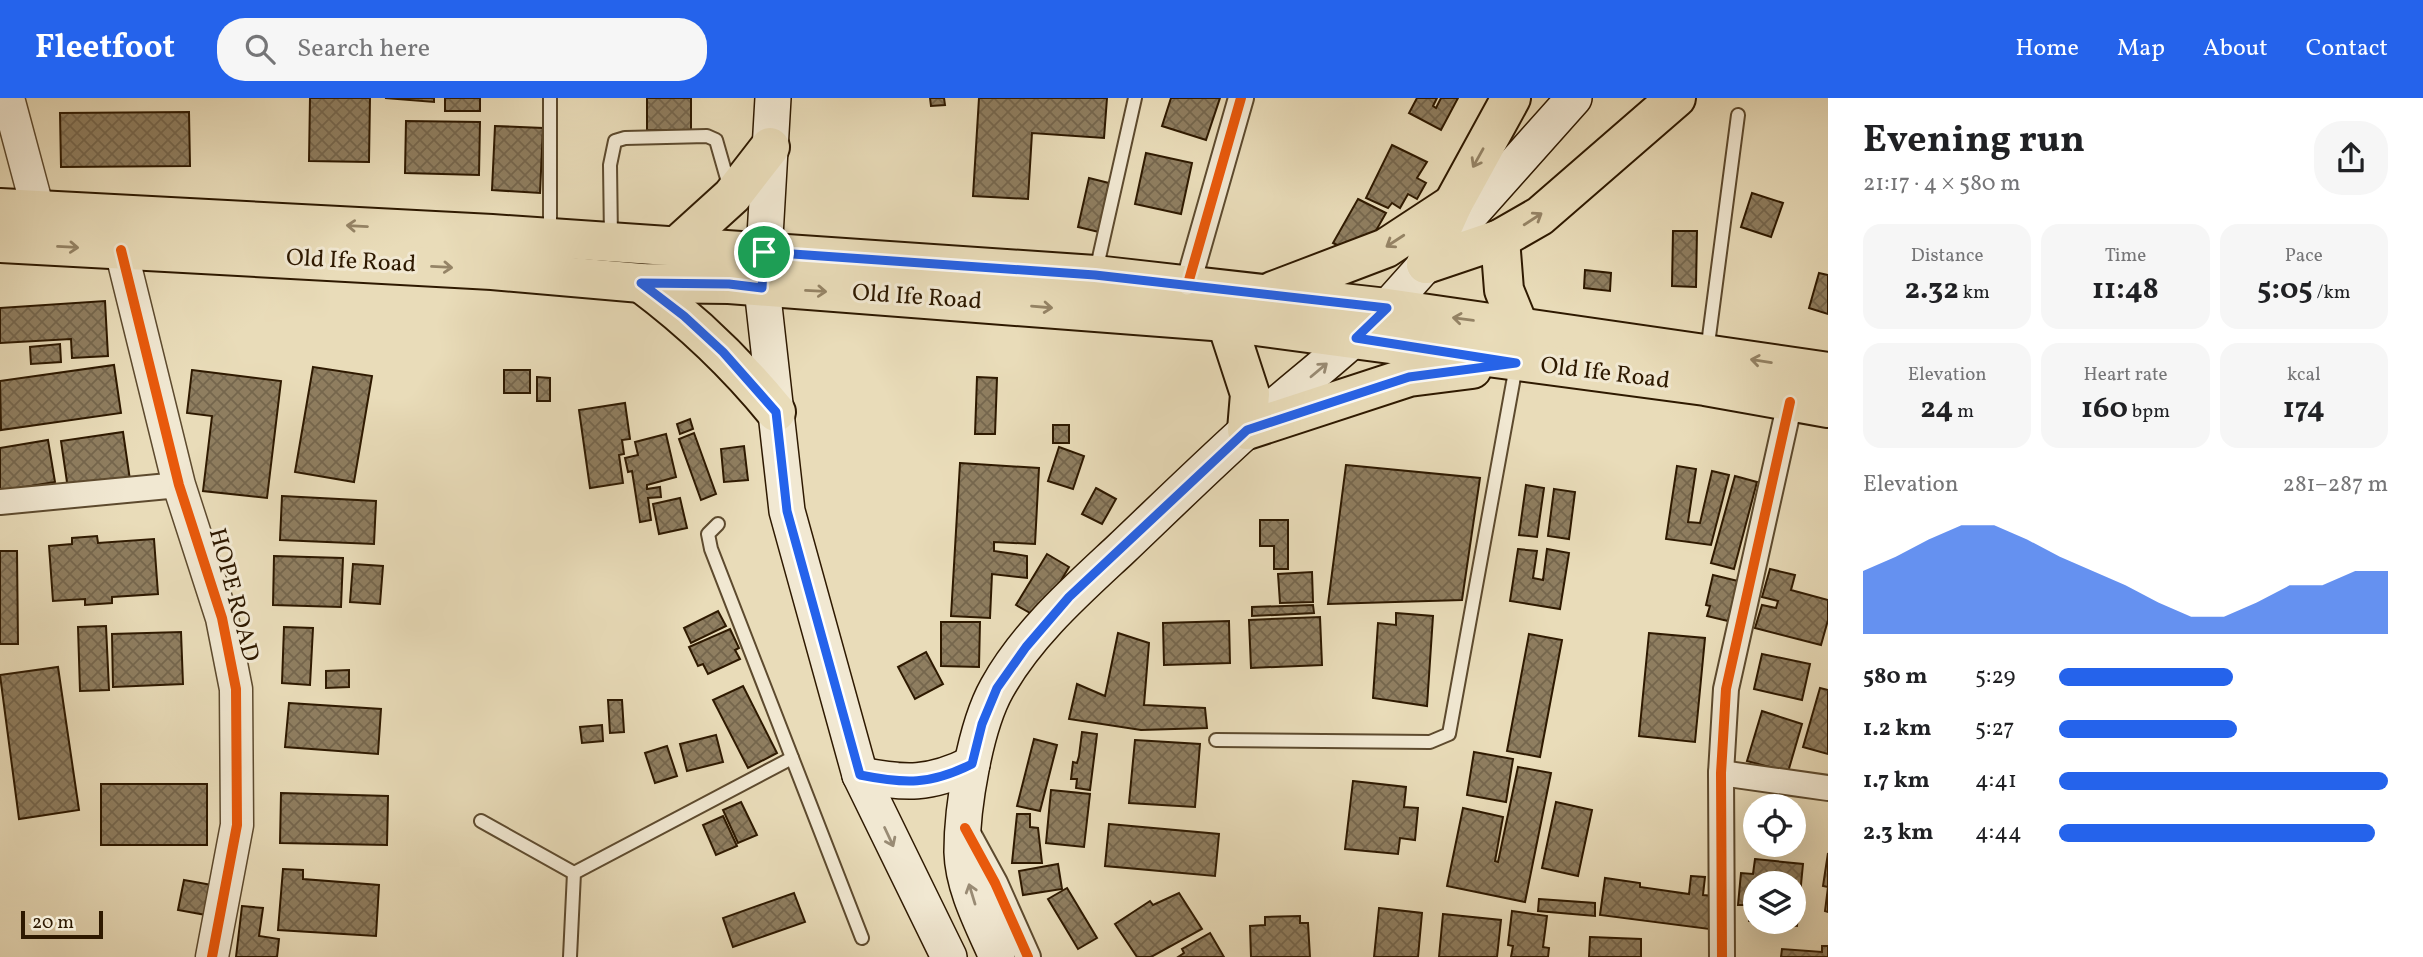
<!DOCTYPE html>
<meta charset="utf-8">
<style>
body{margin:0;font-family:Vollkorn,serif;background:#f6f6f6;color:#202124;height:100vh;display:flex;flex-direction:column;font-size:26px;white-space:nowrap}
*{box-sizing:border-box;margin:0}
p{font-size:23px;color:#757577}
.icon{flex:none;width:38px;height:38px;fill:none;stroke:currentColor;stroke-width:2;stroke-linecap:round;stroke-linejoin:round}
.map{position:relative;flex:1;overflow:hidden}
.details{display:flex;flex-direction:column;background:#fff;width:595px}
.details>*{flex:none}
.buttons{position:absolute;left:1743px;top:696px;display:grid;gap:14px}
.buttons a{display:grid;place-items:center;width:63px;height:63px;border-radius:50%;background:#fff;box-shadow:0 7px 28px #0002;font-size:35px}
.scale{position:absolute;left:21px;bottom:18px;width:82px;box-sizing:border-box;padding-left:7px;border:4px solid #2e1900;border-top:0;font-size:19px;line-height:24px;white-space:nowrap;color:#2e1900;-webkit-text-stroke:5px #f1e8d2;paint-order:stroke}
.pin{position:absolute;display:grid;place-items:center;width:60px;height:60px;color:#fff;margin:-30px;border:4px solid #fff;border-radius:50%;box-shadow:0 2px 7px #0007}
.round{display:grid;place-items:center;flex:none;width:74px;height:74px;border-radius:28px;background:#f6f6f6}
.headline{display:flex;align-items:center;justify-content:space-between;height:119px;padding:0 35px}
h1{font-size:38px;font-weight:700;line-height:52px}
.figures{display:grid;grid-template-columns:repeat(3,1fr);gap:10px;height:119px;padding:7px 35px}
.figures div{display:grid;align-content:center;border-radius:18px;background:#f6f6f6;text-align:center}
.figures b{font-size:30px;font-weight:700}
.figures small{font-size:19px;font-weight:400}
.figures p{font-size:19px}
.chart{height:196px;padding:14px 35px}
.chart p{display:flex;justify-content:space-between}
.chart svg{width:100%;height:126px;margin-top:7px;fill:#2563eb;opacity:.7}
ul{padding:0 35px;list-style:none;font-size:23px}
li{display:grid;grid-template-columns:112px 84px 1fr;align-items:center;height:52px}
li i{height:18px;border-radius:9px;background:#2563eb}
header{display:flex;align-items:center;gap:42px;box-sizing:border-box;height:98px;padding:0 35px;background:#2563eb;color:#fff}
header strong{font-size:33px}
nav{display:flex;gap:38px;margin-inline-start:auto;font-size:24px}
.search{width:490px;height:63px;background:#f6f6f6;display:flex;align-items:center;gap:18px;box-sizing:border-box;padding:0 24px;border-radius:28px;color:#757577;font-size:26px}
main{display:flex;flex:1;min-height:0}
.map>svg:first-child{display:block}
.building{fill:url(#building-cross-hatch);stroke:#2e1900;stroke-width:2}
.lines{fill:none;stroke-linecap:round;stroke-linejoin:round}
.service-casing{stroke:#5d4a2e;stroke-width:16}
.minor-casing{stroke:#5d4a2e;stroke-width:28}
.tertiary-casing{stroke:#5d4a2e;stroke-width:35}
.secondary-casing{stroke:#2e1900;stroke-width:38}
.primary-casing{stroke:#2e1900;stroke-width:42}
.trunk-casing{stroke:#2e1900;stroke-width:42}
.service{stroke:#f1e8d2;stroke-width:12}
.minor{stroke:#f1e8d2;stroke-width:24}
.tertiary{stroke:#f1e8d2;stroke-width:32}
.secondary{stroke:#f1e8d2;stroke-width:35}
.primary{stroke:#e9dcb9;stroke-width:38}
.trunk{stroke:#e9dcb9;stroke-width:38}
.cycleway-casing{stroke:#f1e8d2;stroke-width:15}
.cycleway{stroke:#e8590c;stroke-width:10}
.oneway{stroke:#958466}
.oneway2{stroke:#998b74}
.route-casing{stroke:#fff;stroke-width:14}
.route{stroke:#2563eb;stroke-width:9}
.labels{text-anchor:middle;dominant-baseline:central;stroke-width:6;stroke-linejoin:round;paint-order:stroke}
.street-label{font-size:24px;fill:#2e1900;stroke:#f1e8d2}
</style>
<header>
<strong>Fleetfoot</strong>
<div class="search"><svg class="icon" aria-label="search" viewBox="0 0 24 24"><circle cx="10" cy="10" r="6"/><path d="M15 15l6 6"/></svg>Search here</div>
<nav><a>Home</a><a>Map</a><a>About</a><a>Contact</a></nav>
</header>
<main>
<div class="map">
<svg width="1828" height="859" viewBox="0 0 1828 859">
<defs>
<pattern id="building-cross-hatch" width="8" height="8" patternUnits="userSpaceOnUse" patternTransform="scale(1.75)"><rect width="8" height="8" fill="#8f7e60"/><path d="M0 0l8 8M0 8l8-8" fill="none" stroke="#75664d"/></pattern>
</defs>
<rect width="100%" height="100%" fill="#e9dcb9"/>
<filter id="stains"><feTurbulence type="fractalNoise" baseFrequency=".00286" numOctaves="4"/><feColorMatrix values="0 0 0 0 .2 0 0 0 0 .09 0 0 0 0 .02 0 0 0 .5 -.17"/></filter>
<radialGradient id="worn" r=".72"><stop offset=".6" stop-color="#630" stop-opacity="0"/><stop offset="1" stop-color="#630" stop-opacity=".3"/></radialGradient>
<g class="building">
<path d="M310,0H370L369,64L309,63Z"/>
<path d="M385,0H434V4Z"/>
<rect x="445" y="0" width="35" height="13"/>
<path d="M647,0H691V33L647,32Z"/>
<path d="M930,0H944L945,7L931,8Z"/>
<path d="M979,0H1107L1104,40L1032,35L1028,101L973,98Z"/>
<path d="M1171,0H1220L1206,42L1162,28Z"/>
<path d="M1417,0H1437L1433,8L1436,10L1441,0H1458L1441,32L1409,15Z"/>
<path d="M189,14L190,68L61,69L60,15Z"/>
<path d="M406,23L480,24L479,77L405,75Z"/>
<path d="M495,28L543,30L540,95L492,92Z"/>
<path d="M1392,47L1427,64L1417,80L1426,85L1417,101L1408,96L1400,110L1392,105L1388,110L1366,100Z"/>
<path d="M1146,55L1192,65L1181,116L1135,106Z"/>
<path d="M1089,80L1109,85L1099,134L1078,129Z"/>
<path d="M1752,95L1783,105L1771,139L1741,129Z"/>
<path d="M1358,101L1386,115L1361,159L1333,145Z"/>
<path d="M1673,133H1697L1696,189L1672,188Z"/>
<path d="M1585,172L1611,175L1610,193L1584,190Z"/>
<path d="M1819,175L1828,177V216L1809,210Z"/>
<path d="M105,203L108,258L72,260L71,241L0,245V210Z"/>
<path d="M60,246L61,264L31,266L30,249Z"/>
<path d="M114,267L121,315L1,332L0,283Z"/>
<path d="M313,269L372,278L354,384L295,374Z"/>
<path d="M192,272L281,283L267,400L203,393L212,318L187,315Z"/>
<rect x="504" y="272" width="26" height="23"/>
<path d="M537,279L550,280V303H537Z"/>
<path d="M977,279L997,280L995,336H975Z"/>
<path d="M625,305L630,341L622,342L624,356L619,357L623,385L590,390L579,312Z"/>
<path d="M690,321L693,331L680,336L677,326Z"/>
<rect x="1053" y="327" width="16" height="18"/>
<path d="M123,334L130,382L68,391L61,343Z"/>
<path d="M694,335L716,396L701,402L679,341Z"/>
<path d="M666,336L676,379L647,387V391L660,389L661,399L648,400L651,422L640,424L632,373L628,374L625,360L638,357L635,344Z"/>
<path d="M48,342L55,384L0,393V350Z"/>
<path d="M744,348L748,382L724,384L721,351Z"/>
<path d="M1059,349L1084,358L1073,391L1048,383Z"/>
<path d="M960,365L1039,370L1035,446L994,444V453L1027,458V480L992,476L990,520L951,518Z"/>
<path d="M1346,367L1480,380L1462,502L1328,506Z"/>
<path d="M1677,368L1696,371L1688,424L1700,425L1712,373L1729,377L1711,447L1666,441Z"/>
<path d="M1735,378L1757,384L1734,471L1711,465Z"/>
<path d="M1526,387L1544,390L1537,439L1519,437Z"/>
<path d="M1096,390L1116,401L1102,426L1082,416Z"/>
<path d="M1554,391L1575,394L1569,441L1548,438Z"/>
<path d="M282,398L376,403L374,446L280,442Z"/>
<path d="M680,400L687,430L659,436L653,406Z"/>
<path d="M1260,422H1288V471H1274V448H1260Z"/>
<path d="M97,438L98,445L154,441L158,496L112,499V505L85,507V501L53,503L49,448L72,446V440Z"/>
<path d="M1518,451L1537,453L1533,480L1543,482L1547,451L1569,455L1560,511L1510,503Z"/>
<path d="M0,453H17L18,546H0Z"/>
<path d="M1047,456L1069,469L1039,520L1016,507Z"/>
<path d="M274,458L343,460L341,509L273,507Z"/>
<path d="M353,466L383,468L380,506L350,504Z"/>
<path d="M1770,471L1795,477L1791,492L1828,502V522L1821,547L1755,530L1762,507L1776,510L1778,503L1762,499Z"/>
<path d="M1312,474L1313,504L1280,505L1278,476Z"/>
<path d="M1713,477L1738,483L1728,523L1707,518L1710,508L1706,507Z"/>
<path d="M1313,507L1314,515L1252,518V509Z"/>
<path d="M718,513L726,528L691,545L684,530Z"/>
<path d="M1396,515L1433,518L1427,608L1373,600L1378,525L1396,527Z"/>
<path d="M1320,519L1322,567L1251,570L1249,522Z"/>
<path d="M1229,523L1230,565L1164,567L1163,525Z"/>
<path d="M941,524H980L979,569L941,568Z"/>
<path d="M106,528L109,592L80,593L78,529Z"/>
<path d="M284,529L313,530L310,587L282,585Z"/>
<path d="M730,531L739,550L735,552L740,561L708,576L703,566L698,568L689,549Z"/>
<path d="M181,534L183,586L113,589L112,536Z"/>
<path d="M1118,535L1149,545L1144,607L1205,610L1207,630L1141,632L1069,621L1077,586L1105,598Z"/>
<path d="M1649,535L1705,540L1695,644L1639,638Z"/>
<path d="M1529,536L1562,542L1540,659L1507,653Z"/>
<path d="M926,554L943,586L915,601L898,569Z"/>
<path d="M1762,556L1810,566L1802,602L1754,591Z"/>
<path d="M58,569L79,712L19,721L0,577Z"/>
<path d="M349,572V589L326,590V573Z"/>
<path d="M743,588L777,655L748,670L713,602Z"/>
<path d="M1820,590L1828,592V656L1803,649Z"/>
<path d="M608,602H622L624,634L610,635Z"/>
<path d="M289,605L381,611L378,656L285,649Z"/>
<path d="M1762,613L1802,626L1788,674L1747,663Z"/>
<path d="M602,627L603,643L582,645L580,629Z"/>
<path d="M1082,634L1097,636L1090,692L1076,690L1077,681H1071L1073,664L1077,665L1079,658Z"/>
<path d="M716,637L723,664L687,673L680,646Z"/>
<path d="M1034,641L1057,647L1040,713L1017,708Z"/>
<path d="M1135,642L1200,646L1195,709L1129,705Z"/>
<path d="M667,648L677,678L655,685L645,655Z"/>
<path d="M1474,654L1513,661L1506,704L1467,697Z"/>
<path d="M1518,669L1551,675L1525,804L1447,788L1463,710L1503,719L1495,763L1498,764Z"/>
<path d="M1353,683L1406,689L1404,709L1418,710L1415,742L1400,740L1398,756L1345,751Z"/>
<rect x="101" y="686" width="106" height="61"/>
<path d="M1051,692L1090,696L1084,749L1046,745Z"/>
<path d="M281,695L388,698L387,747L280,745Z"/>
<path d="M741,704L757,737L738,745L723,712Z"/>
<path d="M1556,704L1592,712L1578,778L1542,770Z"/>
<path d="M1017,716H1030V729L1038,730L1042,765H1012Z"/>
<path d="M723,718L737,748L716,757L703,727Z"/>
<path d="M1109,726L1219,736L1215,778L1105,768Z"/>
<path d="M1828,755V814L1825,813L1828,789L1823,788Z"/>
<path d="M1755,761L1803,766L1797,828L1757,824H1794V786H1755V824L1749,823L1750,807H1738L1741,775L1753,776Z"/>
<path d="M1058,766L1062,791L1023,797L1019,773Z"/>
<path d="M283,771L303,772V781L379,787L376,838L278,832Z"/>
<path d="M1691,778L1705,779L1703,797L1713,798L1709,831L1600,817L1605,780L1640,785V789L1689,796Z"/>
<path d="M184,782L212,787L206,817L178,812Z"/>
<path d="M1067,790L1097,840L1078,851L1048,801Z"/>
<path d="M794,795L805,824L733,849L723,820Z"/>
<path d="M1179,795L1202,831L1151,859H1137L1115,826L1150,803L1153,807Z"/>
<path d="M1539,801L1595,805V818L1538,813Z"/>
<path d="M242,808L263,810L259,838L279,841L277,859H236Z"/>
<path d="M1379,810L1422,815L1418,859H1374Z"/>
<path d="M1512,813L1547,818L1543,849L1549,850L1548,859H1511L1513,848L1508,847Z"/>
<path d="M1443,816L1501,822L1497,859H1439Z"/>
<path d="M1300,818V825H1308L1310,859H1251L1250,828L1265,827V819Z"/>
<path d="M1210,835L1224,859H1178L1184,855L1182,851Z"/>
<path d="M1590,839L1641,841V859H1589Z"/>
<path d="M1822,848H1828V859H1781L1782,851L1822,854Z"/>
</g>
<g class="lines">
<defs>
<g id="service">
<path d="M550,136V0"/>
<path d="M611,140L610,67L615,43L625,40L707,38L716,42L730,91"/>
<path d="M1096,173L1135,0"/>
<path d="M1707,254L1738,17"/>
<path d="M718,426L708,436L711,451L862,840"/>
<path d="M1216,642L1430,644L1449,636L1516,268"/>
<path d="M481,723L574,775"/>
<path d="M570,859L574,775L792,660"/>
</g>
<g id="minor">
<path d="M1187,189L1241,0"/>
<path d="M0,404L179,387"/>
<path d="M1721,675L1828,690"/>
<path d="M965,730L995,785L1028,859"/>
<path d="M1722,859L1721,675L1726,591L1790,304"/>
</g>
<g id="tertiary">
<path d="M8,0L38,112"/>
<path d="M121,152L179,387L222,520L236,591L237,727L212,859"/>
</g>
<g id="secondary">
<path d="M773,0L762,190L787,413L860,677L949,859"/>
<path d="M860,677C905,686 930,687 972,666"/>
<path d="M997,859C983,827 963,790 962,754C962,709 975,629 997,590C1027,536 1076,493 1120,452C1162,412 1204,371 1247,332C1293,291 1343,254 1387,210L1574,0"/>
</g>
<g id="primary">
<path d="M0,110L492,136L1095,177L1387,210L1828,274"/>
<path d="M1500,141L1504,192L1519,229"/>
<path d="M0,145L492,172L641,185L729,186L1226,224L1705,288L1828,310"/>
<path d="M678,147L732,98L770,49"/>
<path d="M641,185C692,223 736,265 776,314"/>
<path d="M1273,193L1386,150L1453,106"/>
<path d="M1220,204L1250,296L1247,332L1409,279L1472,271"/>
</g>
<g id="trunk">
<path d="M1426,166L1500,141L1540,118L1676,0"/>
<path d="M1426,166L1453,106L1511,0"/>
</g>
</defs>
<use href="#service" class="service-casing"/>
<use href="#minor" class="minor-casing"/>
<use href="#tertiary" class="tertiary-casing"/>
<use href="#secondary" class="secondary-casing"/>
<use href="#primary" class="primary-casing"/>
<use href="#trunk" class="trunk-casing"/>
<use href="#service" class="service"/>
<use href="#minor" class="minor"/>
<use href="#tertiary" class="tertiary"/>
<use href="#secondary" class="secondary"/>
<use href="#primary" class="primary"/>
<use href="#trunk" class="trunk"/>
<defs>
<g id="cycleway">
<path d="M121,152L179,387L222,520L236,591L237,727L212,859"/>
<path d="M1187,189L1241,0"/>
<path d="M965,730L995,785L1028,859"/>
<path d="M1722,859L1721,675L1726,591L1790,304"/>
</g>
</defs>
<use href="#cycleway" class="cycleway-casing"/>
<use href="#cycleway" class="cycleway"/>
</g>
<defs><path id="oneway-shaft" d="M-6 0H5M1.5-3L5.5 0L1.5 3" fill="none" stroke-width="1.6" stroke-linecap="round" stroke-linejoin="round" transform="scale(1.75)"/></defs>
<g class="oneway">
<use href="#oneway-shaft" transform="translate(1478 60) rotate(119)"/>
<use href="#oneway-shaft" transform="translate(1533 121) rotate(-33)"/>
<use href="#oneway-shaft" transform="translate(357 128) rotate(-177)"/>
<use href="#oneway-shaft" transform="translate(1395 143) rotate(147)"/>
<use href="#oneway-shaft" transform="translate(68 149) rotate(3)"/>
<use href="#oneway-shaft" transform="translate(442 169) rotate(3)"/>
<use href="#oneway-shaft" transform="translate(816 193) rotate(3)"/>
<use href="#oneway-shaft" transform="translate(1042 209) rotate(5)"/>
<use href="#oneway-shaft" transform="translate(1463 221) rotate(-172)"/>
<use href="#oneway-shaft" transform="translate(1761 263) rotate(-171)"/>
</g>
<g class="oneway2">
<use href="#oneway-shaft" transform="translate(1319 272) rotate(-40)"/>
<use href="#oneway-shaft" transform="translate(889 739) rotate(65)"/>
<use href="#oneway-shaft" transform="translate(972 796) rotate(-107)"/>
</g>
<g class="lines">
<defs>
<path id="route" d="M764,154L1095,177L1387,210L1356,240L1516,265L1409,279L1247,332L1069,499L1026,549L997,590L982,626L972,666C930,687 905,686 860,677L787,413L776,314L723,254L684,218L641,185L729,186L762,190Z"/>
</defs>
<use href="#route" class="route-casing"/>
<use href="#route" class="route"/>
</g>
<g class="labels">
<g class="street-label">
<text transform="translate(351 164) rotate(3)">Old Ife Road</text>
<text transform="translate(917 200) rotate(4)">Old Ife Road</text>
<text transform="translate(1605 276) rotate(7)">Old Ife Road</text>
<text transform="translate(233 497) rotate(75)">HOPE ROAD</text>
</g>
</g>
<rect width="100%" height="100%" filter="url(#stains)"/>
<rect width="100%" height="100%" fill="url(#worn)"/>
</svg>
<div class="buttons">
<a><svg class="icon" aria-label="locate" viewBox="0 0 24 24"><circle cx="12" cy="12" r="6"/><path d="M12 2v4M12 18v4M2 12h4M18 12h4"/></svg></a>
<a><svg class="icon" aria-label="layers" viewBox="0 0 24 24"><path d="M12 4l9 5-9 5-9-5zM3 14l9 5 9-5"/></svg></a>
</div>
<div class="scale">20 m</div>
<div class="pin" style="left:764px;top:154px;background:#1e9e55"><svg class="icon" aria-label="arrive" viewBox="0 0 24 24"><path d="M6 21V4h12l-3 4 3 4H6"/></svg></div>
</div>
<section class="details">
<div class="headline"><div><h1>Evening run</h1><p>21:17 · 4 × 580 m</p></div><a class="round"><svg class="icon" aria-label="share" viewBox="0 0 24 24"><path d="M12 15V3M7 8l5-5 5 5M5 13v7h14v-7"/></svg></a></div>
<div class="figures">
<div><p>Distance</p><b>2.32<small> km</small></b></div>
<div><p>Time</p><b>11:48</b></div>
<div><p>Pace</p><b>5:05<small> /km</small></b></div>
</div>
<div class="figures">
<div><p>Elevation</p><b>24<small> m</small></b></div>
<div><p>Heart rate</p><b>160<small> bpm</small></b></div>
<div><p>kcal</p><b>174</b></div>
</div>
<div class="chart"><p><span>Elevation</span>281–287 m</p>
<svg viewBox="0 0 160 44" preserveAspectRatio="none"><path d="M0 44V22L10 17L20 11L30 6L40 6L50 11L60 17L70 22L80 27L90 33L100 38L110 38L120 33L130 27L140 27L150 22L160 22V44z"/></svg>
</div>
<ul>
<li><b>580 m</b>5:29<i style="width:53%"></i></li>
<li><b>1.2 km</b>5:27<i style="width:54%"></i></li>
<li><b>1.7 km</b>4:41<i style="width:100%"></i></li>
<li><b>2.3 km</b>4:44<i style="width:96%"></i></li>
</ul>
</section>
</main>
